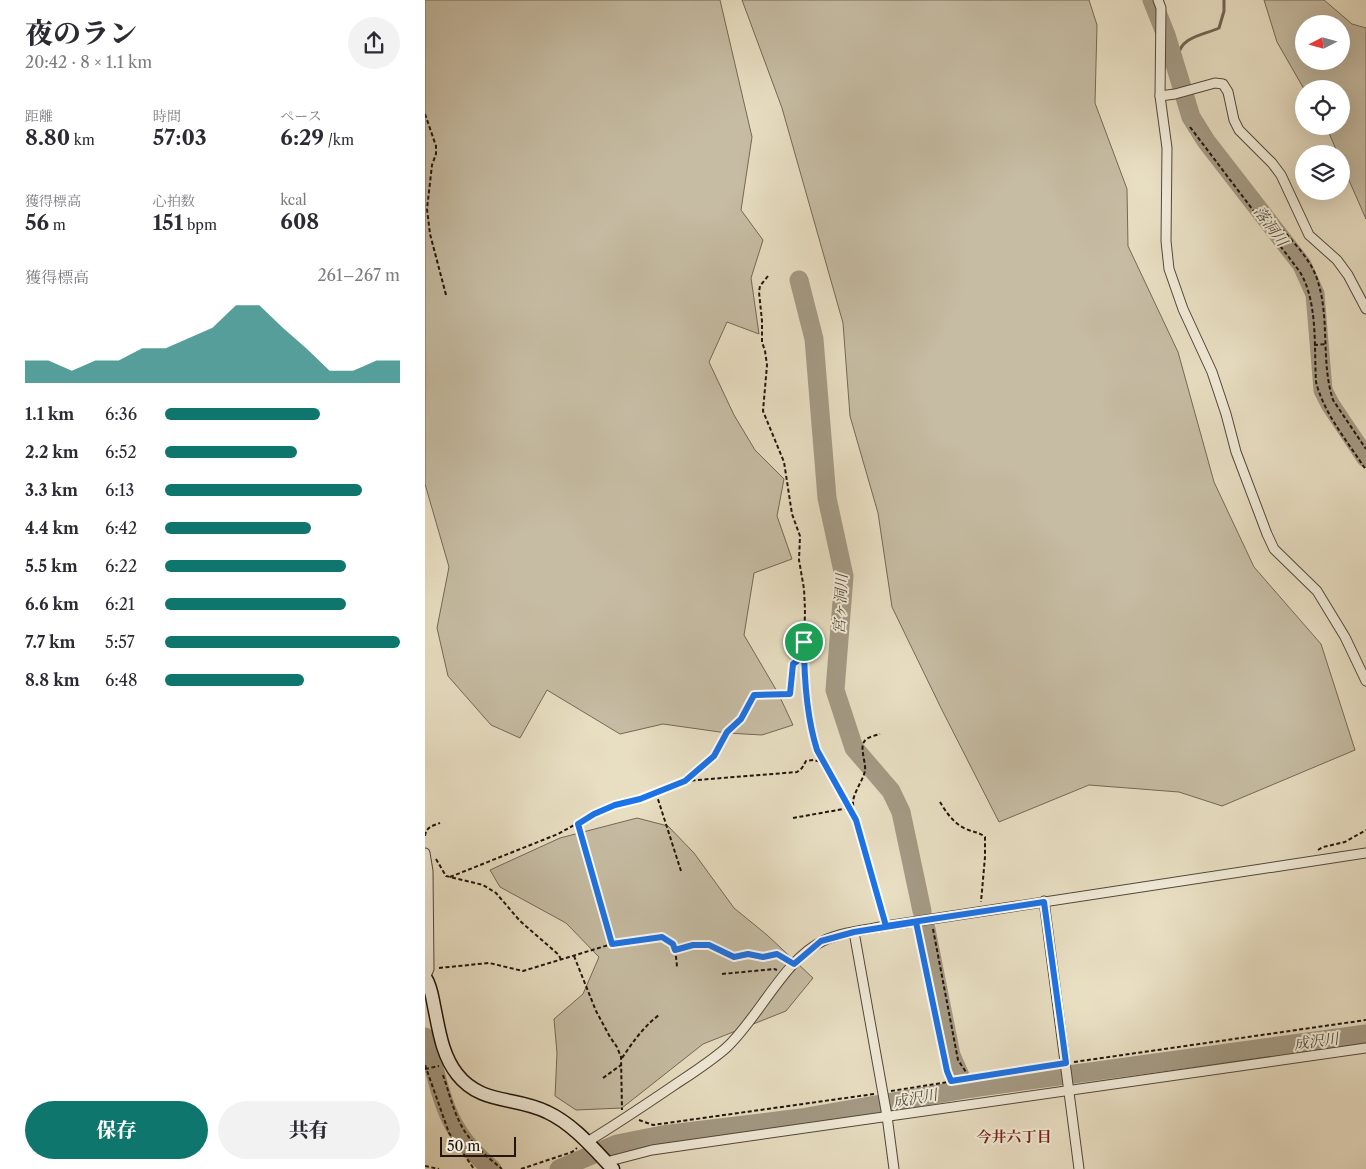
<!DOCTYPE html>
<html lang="ja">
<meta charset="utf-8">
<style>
body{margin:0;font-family:"Libre Caslon Text","Noto Serif JP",serif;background:#f2f2f3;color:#2b2b33;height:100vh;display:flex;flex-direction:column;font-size:19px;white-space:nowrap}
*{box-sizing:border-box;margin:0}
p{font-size:16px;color:#7c7c81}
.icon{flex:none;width:28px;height:28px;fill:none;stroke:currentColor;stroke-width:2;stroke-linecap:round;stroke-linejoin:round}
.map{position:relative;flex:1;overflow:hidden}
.sheet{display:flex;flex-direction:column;background:#fff;width:425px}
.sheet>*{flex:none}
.needle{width:32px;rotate:264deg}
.tools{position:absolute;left:870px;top:15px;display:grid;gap:10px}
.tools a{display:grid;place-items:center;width:55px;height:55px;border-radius:50%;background:#fff;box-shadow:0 5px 20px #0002;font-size:25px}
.scale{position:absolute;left:15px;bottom:12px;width:76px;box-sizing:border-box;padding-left:5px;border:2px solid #21150d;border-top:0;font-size:14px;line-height:18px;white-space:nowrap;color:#21150d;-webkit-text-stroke:4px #f0ead7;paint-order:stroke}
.pin{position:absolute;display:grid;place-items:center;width:42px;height:42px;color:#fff;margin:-21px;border:2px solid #fff;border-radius:50%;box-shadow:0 1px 5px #0007}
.round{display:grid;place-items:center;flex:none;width:52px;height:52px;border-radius:26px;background:#f2f2f3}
.overview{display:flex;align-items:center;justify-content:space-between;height:85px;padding:0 25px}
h1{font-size:28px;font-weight:800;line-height:38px}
.metrics{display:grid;grid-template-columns:repeat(3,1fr);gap:8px;height:85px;padding:5px 25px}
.metrics div{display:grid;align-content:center}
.metrics b{font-size:21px;font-weight:800}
.metrics small{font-size:14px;font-weight:400}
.metrics p{font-size:14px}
.chart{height:140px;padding:10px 25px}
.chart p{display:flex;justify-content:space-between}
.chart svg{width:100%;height:90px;margin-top:5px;fill:#0f766e;opacity:.7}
.primary-button{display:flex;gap:10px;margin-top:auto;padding:10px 25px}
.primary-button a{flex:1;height:58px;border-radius:30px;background:#0f766e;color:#fff;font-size:20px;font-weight:800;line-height:58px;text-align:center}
.primary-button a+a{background:#f2f2f3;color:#2b2b33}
ul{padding:0 25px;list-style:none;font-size:16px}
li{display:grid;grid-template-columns:80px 60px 1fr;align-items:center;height:38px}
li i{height:12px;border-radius:6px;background:#0f766e}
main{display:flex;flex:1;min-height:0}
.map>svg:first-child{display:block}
.green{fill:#c6bca3;stroke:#746858;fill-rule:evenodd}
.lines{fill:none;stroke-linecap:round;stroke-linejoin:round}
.stream{stroke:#706554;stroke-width:3}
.river{stroke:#a49a84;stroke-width:19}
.street-casing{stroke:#53473a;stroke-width:11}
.secondary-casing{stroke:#21150d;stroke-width:15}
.path{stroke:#21150d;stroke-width:2;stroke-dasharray:4 2.5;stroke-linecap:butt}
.street{stroke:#f0ead7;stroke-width:9}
.secondary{stroke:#f0ead7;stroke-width:12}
.route-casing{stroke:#fff;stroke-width:10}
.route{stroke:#1a73e8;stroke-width:6}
.labels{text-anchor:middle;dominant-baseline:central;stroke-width:4;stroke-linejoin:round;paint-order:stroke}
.water-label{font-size:15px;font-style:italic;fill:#554a3d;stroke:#f0ead7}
.neighbourhood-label{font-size:15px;font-weight:bold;fill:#7a1f14;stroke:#f0ead7}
</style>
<main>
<section class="sheet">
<div class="overview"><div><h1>夜のラン</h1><p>20:42 · 8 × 1.1 km</p></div><a class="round"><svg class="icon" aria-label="share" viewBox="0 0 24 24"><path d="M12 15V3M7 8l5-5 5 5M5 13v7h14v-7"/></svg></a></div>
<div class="metrics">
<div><p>距離</p><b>8.80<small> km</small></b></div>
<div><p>時間</p><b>57:03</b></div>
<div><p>ペース</p><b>6:29<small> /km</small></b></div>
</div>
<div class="metrics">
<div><p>獲得標高</p><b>56<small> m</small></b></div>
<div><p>心拍数</p><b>151<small> bpm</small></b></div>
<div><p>kcal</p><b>608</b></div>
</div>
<div class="chart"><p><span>獲得標高</span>261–267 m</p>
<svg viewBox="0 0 160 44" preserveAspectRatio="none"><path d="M0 44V33L10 33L20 38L30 33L40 33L50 27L60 27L70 22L80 17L90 6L100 6L110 17L120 27L130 38L140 38L150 33L160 33V44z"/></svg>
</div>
<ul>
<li><b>1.1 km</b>6:36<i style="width:66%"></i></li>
<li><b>2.2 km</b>6:52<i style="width:56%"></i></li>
<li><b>3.3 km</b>6:13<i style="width:84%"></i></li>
<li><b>4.4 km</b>6:42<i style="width:62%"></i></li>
<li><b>5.5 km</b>6:22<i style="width:77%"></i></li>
<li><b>6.6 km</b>6:21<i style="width:77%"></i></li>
<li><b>7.7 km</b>5:57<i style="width:100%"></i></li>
<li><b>8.8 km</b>6:48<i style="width:59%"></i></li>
</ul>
<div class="primary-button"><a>保存</a><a>共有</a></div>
</section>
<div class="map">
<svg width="941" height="1169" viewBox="0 0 941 1169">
<rect width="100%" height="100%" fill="#e8dec2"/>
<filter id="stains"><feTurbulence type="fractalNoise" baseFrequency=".004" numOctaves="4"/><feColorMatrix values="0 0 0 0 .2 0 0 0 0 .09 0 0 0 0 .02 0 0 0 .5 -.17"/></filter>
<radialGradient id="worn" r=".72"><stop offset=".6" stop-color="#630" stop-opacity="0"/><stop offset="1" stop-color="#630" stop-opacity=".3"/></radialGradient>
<g class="green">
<path d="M0,0H295L327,137L316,210L338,240L326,278L334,334L302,322L284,362L309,415L330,450L359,479L352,516L367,559L329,573L319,635L353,693L368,725L337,735L302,733L238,724L195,734L122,690L95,738L66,725L23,676L12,628L24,567L0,484Z"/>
<path d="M317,0H664L672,25L670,103L702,189L703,246L753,352L789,482L829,567L896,644L930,750L797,806L754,792L664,785L574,822L516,708L467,607L453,513L425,416L418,323L357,108Z"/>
<path d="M839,0H899L927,24L941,28V219L916,162V154H913L901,126H916V89H879L852,42ZM879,24H916V61H879Z"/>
<path d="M212,818L243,826L269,853L309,908L342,935L388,978L361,1011L278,1044L197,1108L151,1110L130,1096L132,1053L129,1019L158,994L174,957L141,923L75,887L65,870L135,838Z"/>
</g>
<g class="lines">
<path class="stream" d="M753,77C753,71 752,63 753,57C755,36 780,35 794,28L799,11V0"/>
<g class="river">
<path d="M727,0L741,35L766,117L781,141L877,265L890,294L898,390L905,404L941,458"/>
<path d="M374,280L389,339L402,498L419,576L410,690L429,748L466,791L476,812L497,911"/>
<path d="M501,929L526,1055L539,1085L547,1088"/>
<path d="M0,1037C9,1063 13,1091 24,1115C33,1136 50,1155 67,1169"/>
<path d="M134,1169L192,1144L237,1135L376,1118L547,1088L941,1034"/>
</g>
<defs>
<g id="street">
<path d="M733,0L736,8L735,96L742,148L741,241L744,269L758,309L787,372L801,414L811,452L842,534L849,549L892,591L920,637L941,681"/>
<path d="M735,96L750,94L790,83L798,84L803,92L809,120L814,130L847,163L856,175L884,235L912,260L923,275L941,309"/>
<path d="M0,853L3,871L4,969L0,978"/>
<path d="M619,901L654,1169"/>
<path d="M429,932L462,1116L469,1169"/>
<path d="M162,1142C192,1124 220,1105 248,1086C266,1074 285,1062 301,1048C333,1019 360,958 398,941C417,932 440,930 461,926L941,853"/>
<path d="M181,1162L227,1150L941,1048"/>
</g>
<path id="secondary" d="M0,977C6,986 7,996 9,1006C14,1030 17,1055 32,1074C56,1105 90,1096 122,1112C148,1124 168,1148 188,1169"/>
</defs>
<use href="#street" class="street-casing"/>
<use href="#secondary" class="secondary-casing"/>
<g class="path">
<path d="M0,114L11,146V154L7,165L2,209L5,234L21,295"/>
<path d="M765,127L875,272C893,302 889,347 891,382C899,414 923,442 941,470"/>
<path d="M857,229C869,243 884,258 891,276C906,316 895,360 908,400L941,449"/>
<path d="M343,276L335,286L334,292L337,321V342L340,351L342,365L338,411L359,462L367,514L375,536L374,560L379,589L380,610L379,653L388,739L391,750L431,820L458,916"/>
<path d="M889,345L901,344"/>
<path d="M260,781L372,772L377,768L381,761L389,760L399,763"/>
<path d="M231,793L256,871"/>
<path d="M515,802C521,812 529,824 541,829C548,832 554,832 560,837V857L556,902"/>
<path d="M427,812C429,808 428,806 428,801C430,790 438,780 440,771C441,763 436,752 438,744C440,737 449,736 455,734"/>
<path d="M368,818L424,808"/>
<path d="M153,824L187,944"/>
<path d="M0,836C1,827 7,826 15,823"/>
<path d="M893,850L898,847L920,842L941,830"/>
<path d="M11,859L21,876L58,885L71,893L95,921L134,955L136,960"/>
<path d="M25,877L133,834L169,814L190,805L215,799L260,781L289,756L302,733L316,719L329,695L365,694L368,664L372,661L376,642H379"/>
<path d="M508,929L533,1060L545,1078"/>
<path d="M493,930L517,1052L522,1071L526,1081"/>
<path d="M251,950L268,945H284L309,957L323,954L338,957L352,954L361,959"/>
<path d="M149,956L171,1011L185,1037L192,1047L196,1057L197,1110"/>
<path d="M14,968L64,963L98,971L187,944L233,937C250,937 251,954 252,967"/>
<path d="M297,974L349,969L352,970"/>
<path d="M197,1058C208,1042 218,1027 234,1015"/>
<path d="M649,1062L941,1020"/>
<path d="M0,1065L24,1133L49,1169"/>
<path d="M0,1069L14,1066"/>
<path d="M18,1075C25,1095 30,1119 43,1136C52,1149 65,1159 77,1169"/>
<path d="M178,1078L196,1065"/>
<path d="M466,1091L632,1065"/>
<path d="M214,1120L228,1125L449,1094"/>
<path d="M0,1166L14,1169"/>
<path d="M96,1169L147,1152L152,1148"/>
</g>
<use href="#street" class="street"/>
<use href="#secondary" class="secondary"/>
</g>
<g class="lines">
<defs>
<path id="route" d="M379,642H376L372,661L368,664L365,694L329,695L316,719L302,732L289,756L260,781L215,799L190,805L169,814L153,824L187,944L237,937L248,944L250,950L268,945H284L309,957L323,954L338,957L352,954L369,964L396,941L429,932L491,922L522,1071L526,1081L641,1063L619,902L461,926L431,820L392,750C382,718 379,676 379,642"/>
</defs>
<use href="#route" class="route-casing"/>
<use href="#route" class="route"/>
</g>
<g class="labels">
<g class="water-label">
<text transform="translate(846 226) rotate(54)">落洞川</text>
<text transform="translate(415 604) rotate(-87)">宮ヶ洞川</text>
<text transform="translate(891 1041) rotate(-8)">成沢川</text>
<text transform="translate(490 1098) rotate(-10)">成沢川</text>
</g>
<g class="neighbourhood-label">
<text x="589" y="1136">今井六丁目</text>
</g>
</g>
<rect width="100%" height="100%" filter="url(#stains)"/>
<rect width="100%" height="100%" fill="url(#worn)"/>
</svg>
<div class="tools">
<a><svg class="needle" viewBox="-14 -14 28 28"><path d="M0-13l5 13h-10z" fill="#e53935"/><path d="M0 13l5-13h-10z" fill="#7c7c81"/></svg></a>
<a><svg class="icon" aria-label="locate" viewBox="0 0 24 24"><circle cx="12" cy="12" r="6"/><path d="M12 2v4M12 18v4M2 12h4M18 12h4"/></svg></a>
<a><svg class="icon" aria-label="layers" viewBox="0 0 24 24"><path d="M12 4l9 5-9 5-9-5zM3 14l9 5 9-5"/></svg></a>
</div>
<div class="scale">50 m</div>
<div class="pin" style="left:379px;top:642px;background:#1e9e55"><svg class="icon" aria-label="arrive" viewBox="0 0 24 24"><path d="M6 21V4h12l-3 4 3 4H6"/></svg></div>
</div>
</main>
